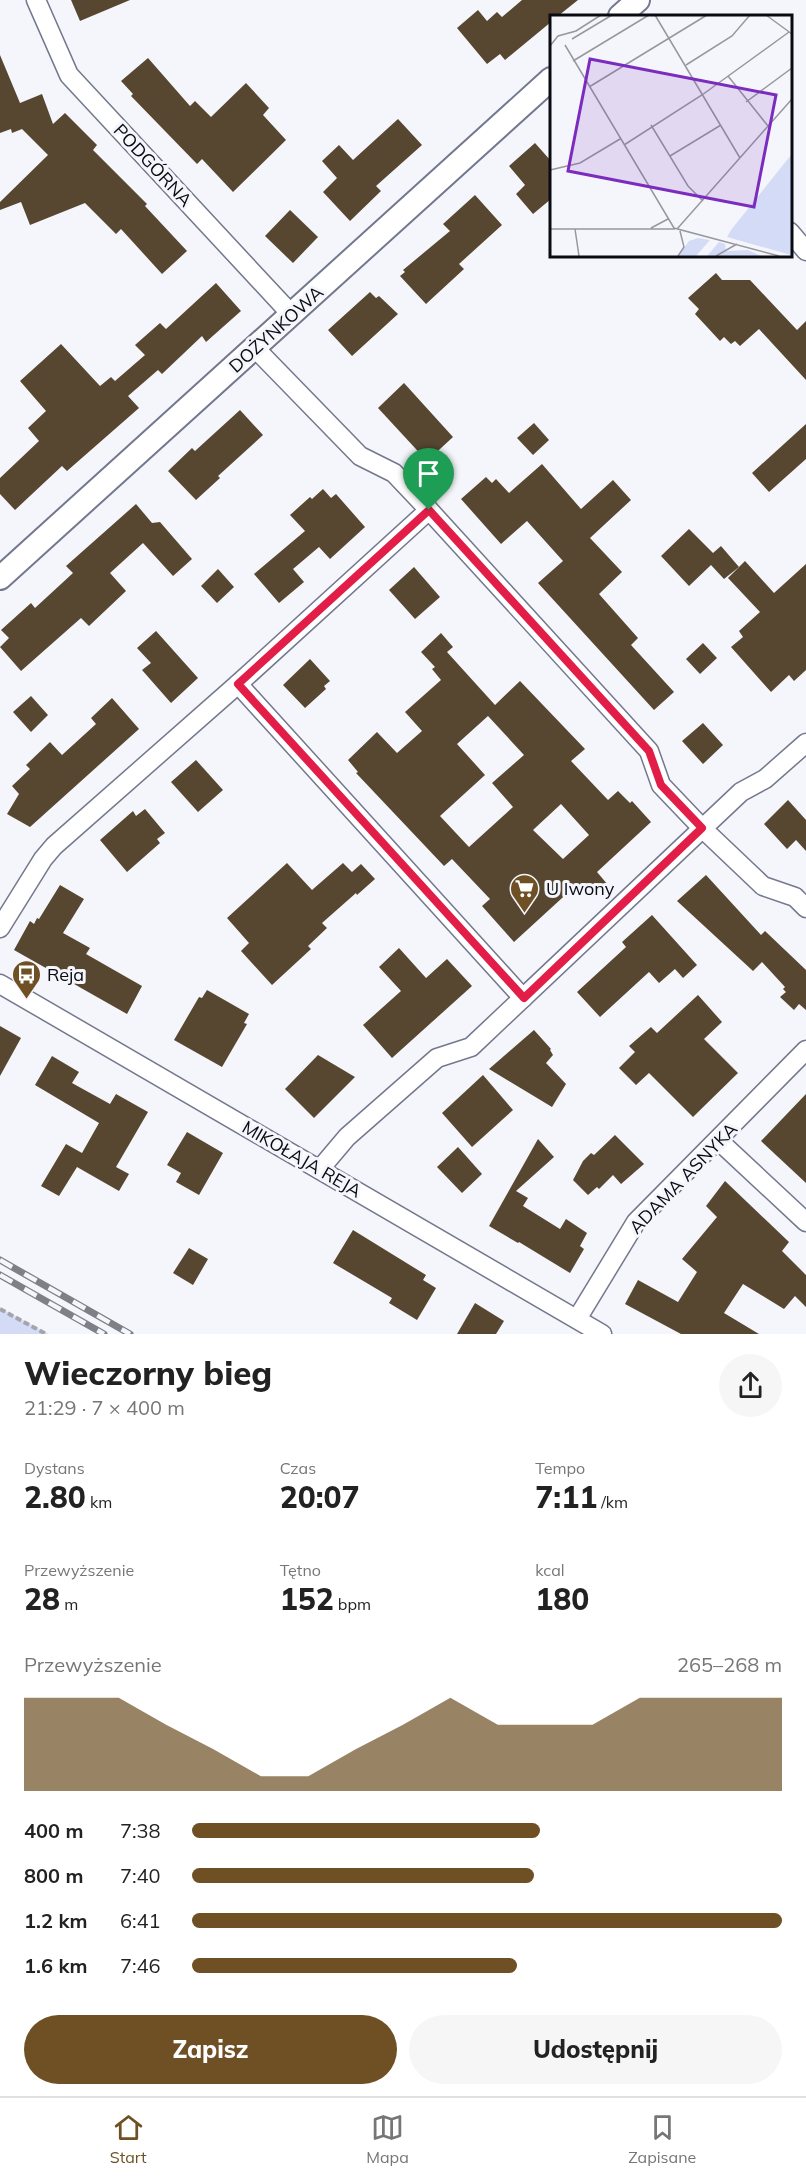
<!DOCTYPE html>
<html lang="pl">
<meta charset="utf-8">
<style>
body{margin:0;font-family:Mulish,sans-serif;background:#f6f6f6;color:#222;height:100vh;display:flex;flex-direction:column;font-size:22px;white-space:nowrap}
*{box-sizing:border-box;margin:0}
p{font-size:20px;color:#767676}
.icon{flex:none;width:33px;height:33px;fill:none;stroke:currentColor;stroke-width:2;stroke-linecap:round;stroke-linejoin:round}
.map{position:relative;height:1334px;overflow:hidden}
.panel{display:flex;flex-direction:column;background:#fff;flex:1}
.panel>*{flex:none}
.pin{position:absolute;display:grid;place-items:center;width:51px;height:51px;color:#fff;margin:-62px -26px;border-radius:50% 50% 50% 0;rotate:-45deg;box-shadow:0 0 6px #0007}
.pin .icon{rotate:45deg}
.round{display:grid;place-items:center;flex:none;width:63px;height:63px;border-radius:32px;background:#f6f6f6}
.head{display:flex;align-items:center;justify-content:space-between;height:102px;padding:0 24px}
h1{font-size:33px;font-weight:800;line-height:45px}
.metrics{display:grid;grid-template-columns:repeat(3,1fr);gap:9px;height:102px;padding:6px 24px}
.metrics div{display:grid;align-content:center}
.metrics b{font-size:30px;font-weight:800}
.metrics small{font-size:16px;font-weight:400}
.metrics p{font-size:16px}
.chart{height:168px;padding:12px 24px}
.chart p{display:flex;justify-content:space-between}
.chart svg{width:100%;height:108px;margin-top:6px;fill:#6e5024;opacity:.7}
.action{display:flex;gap:12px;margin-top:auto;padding:12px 24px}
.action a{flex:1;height:69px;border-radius:36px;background:#6e5024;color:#fff;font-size:24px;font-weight:800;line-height:69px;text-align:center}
.action a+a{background:#f6f6f6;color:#222}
ul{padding:0 24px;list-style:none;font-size:20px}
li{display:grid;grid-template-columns:96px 72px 1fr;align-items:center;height:45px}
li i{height:15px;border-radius:8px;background:#6e5024}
.menu{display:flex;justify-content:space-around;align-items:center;height:84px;border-top:2px solid #e0e0e0;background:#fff;font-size:16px;color:#767676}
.menu a{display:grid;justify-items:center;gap:3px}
.menu .current{color:#6e5024}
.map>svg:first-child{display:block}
.green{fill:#d4dbf7}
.building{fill:#574731;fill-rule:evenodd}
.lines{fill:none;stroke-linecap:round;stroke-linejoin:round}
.minor-casing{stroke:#73788e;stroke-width:21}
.tertiary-casing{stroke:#73788e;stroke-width:26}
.path{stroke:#a3a5ab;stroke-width:4;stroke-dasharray:6 3;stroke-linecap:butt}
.minor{stroke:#fff;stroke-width:18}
.tertiary{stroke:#fff;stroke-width:22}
.rail-casing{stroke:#7f8087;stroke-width:7}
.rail{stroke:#f5f6fb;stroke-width:4.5;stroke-dasharray:14;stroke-linecap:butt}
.route-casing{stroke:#fff;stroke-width:12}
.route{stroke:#e11d48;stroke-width:8}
.labels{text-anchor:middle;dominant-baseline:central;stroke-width:6;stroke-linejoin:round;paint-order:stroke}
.street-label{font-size:18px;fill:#090b13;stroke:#f5f6fb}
.poi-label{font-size:18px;fill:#090b13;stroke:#f5f6fb;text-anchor:start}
.inset-road{fill:none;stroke:#97989e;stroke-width:1.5}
.view{fill:#7b2cbf;fill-opacity:0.15;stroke:#7b2cbf;stroke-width:3}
.inset-edge{fill:none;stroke:#090b13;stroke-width:3}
</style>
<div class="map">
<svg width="806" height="1334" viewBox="0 0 806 1334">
<rect width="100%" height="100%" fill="#f5f6fb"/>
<path class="green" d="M0,1308L49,1334H0Z"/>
<g class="building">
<path d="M71,0H130L80,21Z"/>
<path d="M522,0H578L558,16H551V22L505,60L500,54L487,64L457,28L478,10L487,21L497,12L502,17Z"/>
<path d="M0,55L20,103L42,94L53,124L65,113L97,145L93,150L147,204L145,206L187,251L162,274L121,229L116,234L85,203L30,225L21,202L0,210V202L48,155L22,129L12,133L11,129L0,133Z"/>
<path d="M148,58L190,106L195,101L211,117L246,83L269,108L263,115L286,140L233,192L202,159L197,164L131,96L133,94L121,81Z"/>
<path d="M398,119L422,145L376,186L381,191L350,221L323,192L337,178L322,161L339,145L353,160Z"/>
<path d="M535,143L551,161V199L533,214L516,194L525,185L509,166Z"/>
<path d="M475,195L502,225L459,264L464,269L426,304L400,276L405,272L403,270L450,231L443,224Z"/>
<path d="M290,210L318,237L293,263L265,236Z"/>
<path d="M716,273L722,280H750L797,330L806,321V380L759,329L740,346L735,341L731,344L724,337L720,341L695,314L699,309L688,298Z"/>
<path d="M216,283L241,311L206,342L202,336L162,374L158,370L128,396L139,408L67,471L62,466L15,510L0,494V478L39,441L28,428L46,411L20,381L61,344L100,386L111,377L115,381L145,355L135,345L160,323L166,329Z"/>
<path d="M370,292L376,298L379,296L398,314L352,356L328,330Z"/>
<path d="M404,383L453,437L427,461L378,408Z"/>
<path d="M240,410L263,435L218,476L220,478L196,500L168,471L192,448L195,451Z"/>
<path d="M534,423L549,440L533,455L517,438Z"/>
<path d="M806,424V459L769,492L752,473Z"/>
<path d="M542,464L581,509L613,480L631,500L590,538L622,572L599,594L638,638L631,645L674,692L654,710L538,583L563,561L527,521L501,544L461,499L486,477L492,483L496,479L509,493Z"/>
<path d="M323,489L331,498L336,494L365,527L330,559L319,547L293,569L304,582L279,603L254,574L305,531L290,515L310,497L312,499Z"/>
<path d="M136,504L152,523L160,522L192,559L173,576L143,543L110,573L126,591L89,626L81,618L21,671L0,647L9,638L1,630L31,603L35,608L73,573L66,566Z"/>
<path d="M689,529L713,553L721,546L739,567L724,579L711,565L689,586L661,556Z"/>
<path d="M745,561L774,593L806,564V670L794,681L789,675L771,692L731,647L743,637L739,631L760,612L728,578Z"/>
<path d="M414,567L440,597L415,619L389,590Z"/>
<path d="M218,569L234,587L217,603L201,586Z"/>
<path d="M156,631L198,678L171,703L142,670L151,663L137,648Z"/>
<path d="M441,633L453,647L447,652L495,705L520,681L585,749L571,761L608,800L618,791L630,803L632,801L651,822L597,872L614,892L585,883L576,892L573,888L514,942L482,906L490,899L452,859L444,866L356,773L358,772L348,760L377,732L397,753L422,731L405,712L441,680L432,669L435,667L421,652ZM488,716L524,755L492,783L513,807L469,847L440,816L485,775L457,744ZM561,804L589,835L563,859L533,830Z"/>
<path d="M703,643L717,658L700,674L686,659Z"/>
<path d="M310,659L330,681L324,686L326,689L305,708L283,685Z"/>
<path d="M31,696L48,715L31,732L13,712Z"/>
<path d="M112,698L139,729L30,827L7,814L19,794L12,786L30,769L26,765L50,742L62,755L96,724L91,718Z"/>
<path d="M703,723L723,745L703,764L682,741Z"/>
<path d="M196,760L223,790L198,812L171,782Z"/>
<path d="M788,800L806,820V851L796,840L787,849L764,824Z"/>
<path d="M145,809L165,833L157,839L160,843L127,872L100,840L133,811L136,816Z"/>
<path d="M287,863L312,890L343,863L352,872L361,864L375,879L357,895L356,893L322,923L327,928L308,946L311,949L272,985L241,951L249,943L227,918Z"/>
<path d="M706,875L761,935L765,931L806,970V1010L799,1004L794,1010L780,997L786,992L783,989L785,987L762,962L753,971L677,901Z"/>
<path d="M60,885L84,899L63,933L90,948L86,954L142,986L127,1014L14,950L30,921L34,924L37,918L39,919Z"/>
<path d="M652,915L697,965L683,978L675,969L659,983L649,972L600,1017L577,992L626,947L622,942Z"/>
<path d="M399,948L426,978L447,959L472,986L392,1058L363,1025L401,991L379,967Z"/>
<path d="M207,990L249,1014L244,1023L247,1024L222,1067L174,1040L199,997L202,998Z"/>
<path d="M698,995L722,1022L704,1039L738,1073L693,1117L649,1073L636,1085L619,1068L635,1052L629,1046L651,1027L657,1033Z"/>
<path d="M0,1026L21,1038L0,1076Z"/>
<path d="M534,1030L551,1049L550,1050L553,1055L546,1063L566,1084L552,1107L489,1069Z"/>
<path d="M318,1055L355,1077L314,1118L285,1089Z"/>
<path d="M52,1056L79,1072L72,1083L110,1104L116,1094L148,1112L116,1167L129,1174L119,1191L77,1167L59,1196L41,1186L66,1144L82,1153L99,1123L35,1085Z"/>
<path d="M483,1075L513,1110L472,1147L442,1113Z"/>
<path d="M806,1094V1183L761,1141Z"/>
<path d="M187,1132L223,1153L199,1195L176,1182L181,1173L167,1165Z"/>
<path d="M615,1135L644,1164L621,1184L613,1175L599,1189L597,1187L588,1195L573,1180L583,1161L591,1153L594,1155Z"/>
<path d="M538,1139L554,1157L516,1191L528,1198L523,1206L560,1229L566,1219L587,1233L580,1246L584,1249L570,1273L519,1242L518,1243L489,1226Z"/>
<path d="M458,1147L482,1174L462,1193L437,1167Z"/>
<path d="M725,1181L789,1242L782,1251L806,1275V1307L795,1296L784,1309L743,1284L724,1313L759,1334H681L625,1304L638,1280L678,1302L697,1272L682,1259L717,1217L706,1206Z"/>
<path d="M353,1230L426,1275L423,1280L436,1288L417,1320L389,1303L392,1298L333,1263Z"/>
<path d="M189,1248L208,1259L193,1285L173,1273Z"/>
<path d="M475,1303L504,1321L496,1334H457Z"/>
</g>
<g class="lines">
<defs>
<g id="minor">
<path d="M36,0L69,75L292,315"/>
<path d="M790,232L806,251"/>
<path d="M255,348L360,456L394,473L429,510L649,751L661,785L702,828L763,886L795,897L806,908"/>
<path d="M238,684L523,998"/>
<path d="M0,928L43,859L54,846L238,684L429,510"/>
<path d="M0,984L602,1334"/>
<path d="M718,1140L806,1222"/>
<path d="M320,1169L347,1137L437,1058L471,1047L741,792L765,779L806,743"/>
<path d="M577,1319L636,1222L806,1050"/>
</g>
<g id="tertiary">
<path d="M620,16L638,0"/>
<path d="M0,578L551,79"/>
</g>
</defs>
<use href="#minor" class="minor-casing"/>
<use href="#tertiary" class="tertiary-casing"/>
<path class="path" d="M0,1309L46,1334"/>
<use href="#minor" class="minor"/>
<use href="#tertiary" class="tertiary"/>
<defs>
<g id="rail">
<path d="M0,1260L130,1334"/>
<path d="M0,1275L104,1334"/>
</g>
</defs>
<use href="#rail" class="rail-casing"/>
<use href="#rail" class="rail"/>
</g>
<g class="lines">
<defs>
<path id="route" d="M429,510L649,751L661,785L702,828L524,998L238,684Z"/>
</defs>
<use href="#route" class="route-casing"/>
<use href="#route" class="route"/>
</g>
<defs>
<symbol id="supermarket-pin" viewBox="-11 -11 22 30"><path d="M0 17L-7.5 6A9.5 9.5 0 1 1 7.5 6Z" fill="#6e5024" stroke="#f5f6fb"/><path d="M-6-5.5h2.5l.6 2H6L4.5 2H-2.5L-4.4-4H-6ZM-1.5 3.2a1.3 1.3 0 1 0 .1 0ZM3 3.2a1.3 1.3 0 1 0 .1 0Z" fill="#fff"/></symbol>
<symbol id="bus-pin" viewBox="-11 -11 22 30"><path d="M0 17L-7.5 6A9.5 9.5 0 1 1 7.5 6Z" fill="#6e5024" stroke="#f5f6fb"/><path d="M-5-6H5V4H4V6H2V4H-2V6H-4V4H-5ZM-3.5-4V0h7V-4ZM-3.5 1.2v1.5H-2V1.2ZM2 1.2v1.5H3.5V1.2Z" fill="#fff"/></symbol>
</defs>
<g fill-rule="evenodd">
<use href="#supermarket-pin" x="508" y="872" width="33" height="45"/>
<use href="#bus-pin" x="10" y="958" width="33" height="45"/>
</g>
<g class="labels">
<g class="street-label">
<text transform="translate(153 165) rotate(47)">PODGÓRNA</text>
<text transform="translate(276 329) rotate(-42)">DOŻYNKOWA</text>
<text transform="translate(302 1159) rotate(30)">MIKOŁAJA REJA</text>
<text transform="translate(683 1178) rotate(-46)">ADAMA ASNYKA</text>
</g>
<g class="poi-label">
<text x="546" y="888">U Iwony</text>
<text x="47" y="974">Reja</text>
</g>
</g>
<g transform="translate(550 15)">
<rect width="242" height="242" fill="#f5f6fb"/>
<path d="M241,140V240L177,222L181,215ZM148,223L160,225L146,241H128L139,226ZM169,227L175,229L176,236L198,235L211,241H157Z" fill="#d4dbf7"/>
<path class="inset-road" d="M105,0L190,143M216,0L242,19M22,24L62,0M15,30L124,213L229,241M0,31L8,21L26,16L51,0M23,46L99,0M136,50L182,21L200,0M178,61L218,111M39,72L157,0M196,87L242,53M101,110L138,171L153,186M74,130L152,80L239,17M120,141L171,110M0,155L30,148L70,124M0,165V203M101,213L118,204M0,214H125M25,214L29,241M127,214L242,84M128,241L134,232L130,216M166,241L187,229"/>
<path class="view" d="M40,44L226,80L204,192L18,156Z"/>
<rect width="242" height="242" class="inset-edge"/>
</g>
</svg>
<div class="pin" style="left:429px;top:510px;background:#1e9e55"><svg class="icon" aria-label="arrive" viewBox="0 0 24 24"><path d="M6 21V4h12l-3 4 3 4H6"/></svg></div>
</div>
<section class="panel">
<div class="head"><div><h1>Wieczorny bieg</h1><p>21:29 · 7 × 400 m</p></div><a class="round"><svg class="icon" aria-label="share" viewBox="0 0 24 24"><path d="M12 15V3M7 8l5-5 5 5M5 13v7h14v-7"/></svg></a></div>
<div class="metrics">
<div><p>Dystans</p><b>2.80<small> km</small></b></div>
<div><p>Czas</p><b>20:07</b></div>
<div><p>Tempo</p><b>7:11<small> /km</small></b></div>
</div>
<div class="metrics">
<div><p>Przewyższenie</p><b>28<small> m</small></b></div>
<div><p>Tętno</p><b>152<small> bpm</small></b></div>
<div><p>kcal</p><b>180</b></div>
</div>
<div class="chart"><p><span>Przewyższenie</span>265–268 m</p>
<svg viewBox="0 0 160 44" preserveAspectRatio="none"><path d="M0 44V6L10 6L20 6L30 17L40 27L50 38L60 38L70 27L80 17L90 6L100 17L110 17L120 17L130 6L140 6L150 6L160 6V44z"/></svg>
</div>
<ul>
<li><b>400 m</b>7:38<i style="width:59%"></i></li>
<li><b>800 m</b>7:40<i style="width:58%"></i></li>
<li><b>1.2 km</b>6:41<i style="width:100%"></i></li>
<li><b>1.6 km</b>7:46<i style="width:55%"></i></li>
</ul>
<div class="action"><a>Zapisz</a><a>Udostępnij</a></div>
</section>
<nav class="menu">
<a class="current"><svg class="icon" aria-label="home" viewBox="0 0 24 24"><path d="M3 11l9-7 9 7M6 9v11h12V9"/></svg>Start</a>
<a><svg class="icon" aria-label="map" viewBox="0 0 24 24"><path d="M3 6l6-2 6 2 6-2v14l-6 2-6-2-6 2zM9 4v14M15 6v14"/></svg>Mapa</a>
<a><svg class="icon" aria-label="saved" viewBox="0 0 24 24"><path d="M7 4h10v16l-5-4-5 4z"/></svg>Zapisane</a>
</nav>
